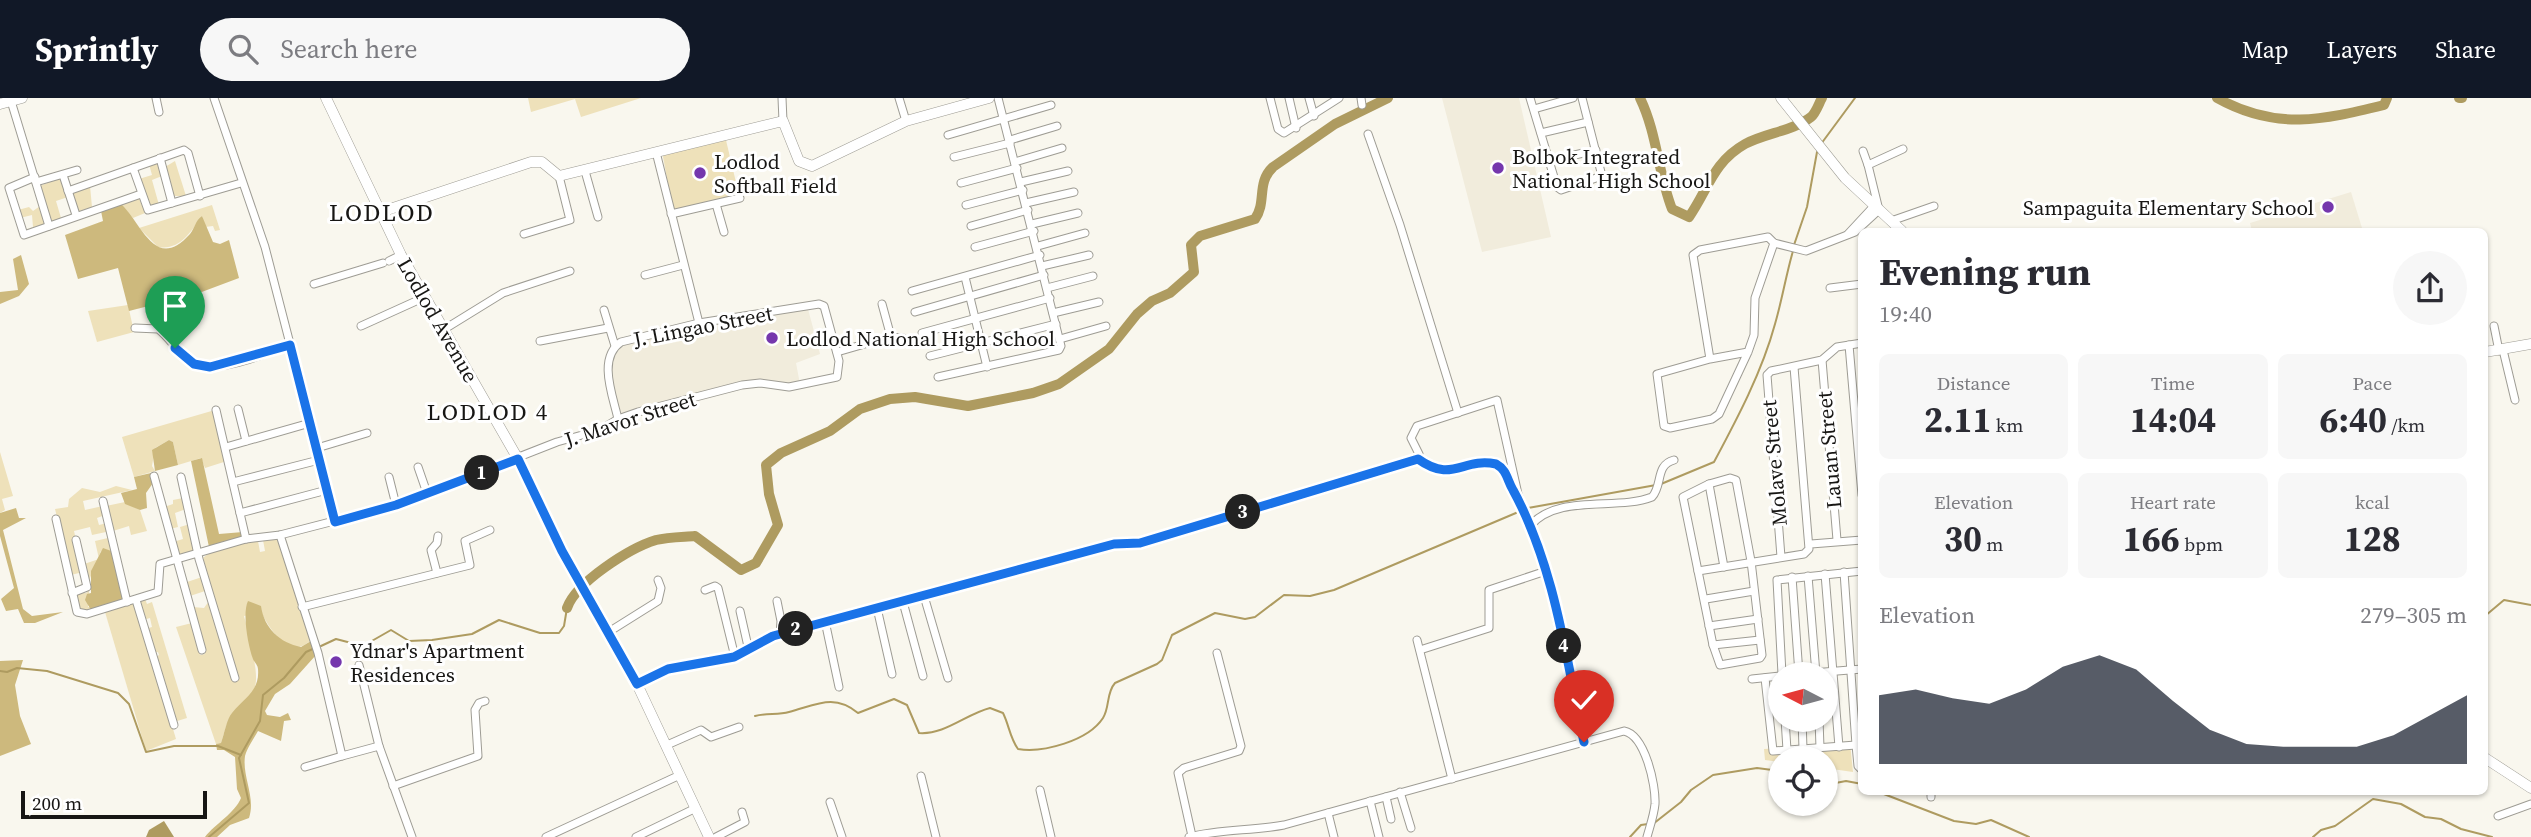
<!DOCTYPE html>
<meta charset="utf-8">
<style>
body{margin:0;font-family:"Source Serif 4",serif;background:#f7f7f7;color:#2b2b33;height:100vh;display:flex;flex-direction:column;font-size:26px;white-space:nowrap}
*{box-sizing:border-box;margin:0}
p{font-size:23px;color:#7c7c81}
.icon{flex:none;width:38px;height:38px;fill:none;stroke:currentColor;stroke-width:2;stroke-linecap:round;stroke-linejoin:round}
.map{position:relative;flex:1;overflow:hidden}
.details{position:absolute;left:1858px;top:130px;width:630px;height:567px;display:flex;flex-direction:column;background:#fff;border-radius:10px;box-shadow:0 2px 5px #0004}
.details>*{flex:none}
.needle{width:46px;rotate:276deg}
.tools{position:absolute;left:1768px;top:564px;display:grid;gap:14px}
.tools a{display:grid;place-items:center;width:70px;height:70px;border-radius:50%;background:#fff;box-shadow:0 2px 5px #0004;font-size:35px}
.scale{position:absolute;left:21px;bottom:18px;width:186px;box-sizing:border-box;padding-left:7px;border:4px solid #171614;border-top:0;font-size:19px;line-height:24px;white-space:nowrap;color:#171614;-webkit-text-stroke:5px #fff;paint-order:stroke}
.pin{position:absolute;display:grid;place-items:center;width:60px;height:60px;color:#fff;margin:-72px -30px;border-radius:50% 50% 50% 0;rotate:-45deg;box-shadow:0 0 7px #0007}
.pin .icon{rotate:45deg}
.km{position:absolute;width:35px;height:35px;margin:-18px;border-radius:50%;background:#222;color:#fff;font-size:19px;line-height:35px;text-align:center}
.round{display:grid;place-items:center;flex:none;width:74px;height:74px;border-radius:37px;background:#f7f7f7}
.headline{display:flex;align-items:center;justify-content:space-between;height:119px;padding:0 21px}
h1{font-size:38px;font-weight:700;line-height:52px}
.figures{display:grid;grid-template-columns:repeat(3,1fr);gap:10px;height:119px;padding:7px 21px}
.figures div{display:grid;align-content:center;border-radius:10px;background:#f7f7f7;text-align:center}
.figures b{font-size:35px;font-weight:700}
.figures small{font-size:19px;font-weight:400}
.figures p{font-size:19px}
.chart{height:196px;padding:14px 21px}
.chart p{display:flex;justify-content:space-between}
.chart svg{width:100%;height:126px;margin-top:7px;fill:#111827;opacity:.7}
header{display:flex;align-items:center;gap:42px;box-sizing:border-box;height:98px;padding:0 35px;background:#111827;color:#fff}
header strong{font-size:33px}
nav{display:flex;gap:38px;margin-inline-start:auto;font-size:24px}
.search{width:490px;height:63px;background:#f7f7f7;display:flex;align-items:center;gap:18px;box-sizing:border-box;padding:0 24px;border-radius:38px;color:#7c7c81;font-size:26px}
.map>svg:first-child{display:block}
.built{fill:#f1ecdc}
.green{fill:#eee1ba}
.forest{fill:#cdb97d}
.water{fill:#ae9b60}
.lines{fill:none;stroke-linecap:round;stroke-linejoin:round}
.stream{stroke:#ae9b60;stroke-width:2}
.river{stroke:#ae9b60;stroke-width:10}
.street-casing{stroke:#9e9c94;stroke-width:9}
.secondary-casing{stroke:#9e9c94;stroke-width:11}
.street{stroke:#fff;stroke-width:7}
.secondary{stroke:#fff;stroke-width:10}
.route-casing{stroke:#fff;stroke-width:14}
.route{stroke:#1a73e8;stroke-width:9}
.poi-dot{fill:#7537ad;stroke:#fff;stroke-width:2.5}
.labels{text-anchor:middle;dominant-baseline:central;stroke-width:6;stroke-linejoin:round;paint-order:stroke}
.poi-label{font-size:21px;fill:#171614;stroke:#fff;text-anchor:start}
.street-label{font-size:21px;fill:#171614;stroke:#fff}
.neighbourhood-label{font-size:23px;letter-spacing:2px;fill:#171614;stroke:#fff}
.quarter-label{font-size:24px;letter-spacing:2px;fill:#171614;stroke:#fff}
</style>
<header>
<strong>Sprintly</strong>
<div class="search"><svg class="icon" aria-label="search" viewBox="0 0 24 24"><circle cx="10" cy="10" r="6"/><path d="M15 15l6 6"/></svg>Search here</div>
<nav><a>Map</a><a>Layers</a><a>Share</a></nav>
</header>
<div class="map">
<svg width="2531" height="739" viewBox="0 0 2531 739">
<rect width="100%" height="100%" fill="#f9f7ee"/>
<g class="built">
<path d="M1442,0H1519L1551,139L1482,154Z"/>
<path d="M2351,94L2362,130L2353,133H2252L2250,125Z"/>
<path d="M808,211L820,256L796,265L800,286L791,289L762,283L619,318L611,278L612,259L624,246L725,223Z"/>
</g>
<g class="green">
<path d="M528,0H641L581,19L575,1L531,14Z"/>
<path d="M725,38L739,97L673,114L662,53Z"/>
<path d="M175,63L186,98H174L165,69Z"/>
<path d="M158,64L162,78L152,82L159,107L151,109L139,81L152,77L149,66Z"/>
<path d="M60,80L68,99L56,103L61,120L52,124L40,88Z"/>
<path d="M90,88L92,109L77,114L72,94Z"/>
<path d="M139,100L145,115L133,120L121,106Z"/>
<path d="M212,107L220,132L215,133L213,128L205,129L202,118C191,134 179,153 158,149L139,130Z"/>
<path d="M40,108L46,126L24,132L33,129L32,117L20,120L18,112L29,109L33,113Z"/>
<path d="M128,207L134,234L97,244L88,213Z"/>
<path d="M215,312L227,363L205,370L201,360L178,367L173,344L169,342L155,350L152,368L155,373L134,379L122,339Z"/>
<path d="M0,354L13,398L2,401L5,412L0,415Z"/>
<path d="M116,388L132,392L83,403L85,412L103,408L105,417L97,420L99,427L107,425L114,454L101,453L90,480L88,509L106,508L80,515L75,495H86L90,491L84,466L99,461L95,443L108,440L106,434L92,437L90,429L74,433L83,474L71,477L55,411L68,409L69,401L82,390L100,394Z"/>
<path d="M183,400L186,411L175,415L178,429L170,431L164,409L173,406V402Z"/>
<path d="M125,404L140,412L147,433L131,437L129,428L113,433L106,408Z"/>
<path d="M190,426L196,453L177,458L173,444L183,441L180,429Z"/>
<path d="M278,440L311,543C308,544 305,547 302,548C283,554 267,526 261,514L244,518C248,534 261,579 254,591C249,601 240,607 233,615C227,622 224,636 221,645L216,646L176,529L192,525L200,557L205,556L193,509L204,510L209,503L233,582L238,583L203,460C214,449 242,444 258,443L260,454L265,453L263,442Z"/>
<path d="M183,472L187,484L202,479L205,493L190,498Z"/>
<path d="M145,501L147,506L152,504L187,620L174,624L156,559L159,557L158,554L153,555L145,531L152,529L150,520L143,522L139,503Z"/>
<path d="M135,504L176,641L146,653L105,514Z"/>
<path d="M1850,645L1853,674L1825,670V660H1780V664L1765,662L1764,651Z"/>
</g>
<g class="forest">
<path d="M121,106C142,125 155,175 190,136C195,130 195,123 202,118L213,144L220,146L229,142L239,180L199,195L129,213L118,170L78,181L65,137L103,123L101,113Z"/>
<path d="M21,157L29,186L19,198L0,206V194L18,192L13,161Z"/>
<path d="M169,342L173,344L178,367L155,373L152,352Z"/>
<path d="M202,360L219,436L243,434V439L209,449L191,363Z"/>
<path d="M151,375L153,385L146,395L147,410L140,412L125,406L121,395L137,391L134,379Z"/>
<path d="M16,410L19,420H26L3,432L23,511L32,518L63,514L35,525H24L18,511L6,513L1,501L14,490L0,438V415Z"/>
<path d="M103,450L114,454L125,501L91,512L85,502L87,496L91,495V473Z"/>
<path d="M248,503L261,508C264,530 280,545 301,549L311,543L316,557L290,586L275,596L265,613L267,617L280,619L288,615L291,622L284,623L281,643L258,633C254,640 247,650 245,658C242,679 256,699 249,720L230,727L217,739H205C215,726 235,715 241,700L237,691L235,659L224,652H217L216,646L221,645C224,637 227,620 232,615C244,600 260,593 258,571C258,567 254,564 253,561C248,548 242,515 248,503Z"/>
<path d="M23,562L15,587L20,618L31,646L0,658V563Z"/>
</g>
<path class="water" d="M164,723L174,739H146L149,732Z"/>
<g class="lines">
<g class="stream">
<path d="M1821,46L1855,0"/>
<path d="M1794,147L1807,109L1817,54"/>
<path d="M1661,386L1714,364C1737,321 1762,274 1775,226C1782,202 1786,177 1793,153"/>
<path d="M1528,410L1656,387"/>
<path d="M2485,518L2504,502L2531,507"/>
<path d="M321,548L336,541L363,548L391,532L409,543L432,542L472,536L499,522L540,535H559L564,528L567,510"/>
<path d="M0,573L7,574L17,570L47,573L118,595L129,606L146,654L174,648H218L241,657"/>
<path d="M755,618C767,615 778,617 789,614C816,607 834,595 858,615L894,601L907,607L919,635C945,637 966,616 990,610L1003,615C1009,627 1010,640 1018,651C1043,655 1088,643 1103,620C1110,609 1106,595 1115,585L1157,566L1162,562L1172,537L1215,515L1245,521L1255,519L1284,497L1310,498L1334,492L1523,412"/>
<path d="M1825,687L1846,683L1862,686"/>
<path d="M1876,693L1954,723L1976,726L1991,722L2029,739"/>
<path d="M1653,726L1681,704L1691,692L1713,677L1757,670L1780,673"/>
<path d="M209,739L249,705L239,660L260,623L263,597L284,580L306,554L315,550"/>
<path d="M1630,739L1641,727L1648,726"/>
<path d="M2313,739L2321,732L2335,728L2373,701L2401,706L2425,719L2441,721L2461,731L2492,739"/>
</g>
<g class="river">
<path d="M1640,0C1657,35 1658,75 1672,111L1689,119C1708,92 1713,64 1745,46C1765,35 1793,33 1811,19C1816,15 1819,5 1822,0"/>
<path d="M2217,0C2276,33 2323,22 2384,7L2387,0"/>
<path d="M2459,0H2462"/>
<path d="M567,510C576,484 630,450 656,442C668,439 683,439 695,438L741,472L756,465L778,427L769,396L766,367L781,355L830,333L860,311L890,301L915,299L968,308L1033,295L1059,286L1109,251L1137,216L1152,203L1170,195L1194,174L1191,147L1200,138L1255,121C1267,104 1256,85 1273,69L1335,26L1388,0"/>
</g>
<defs>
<g id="street">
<path d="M156,0L159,14"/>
<path d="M214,0L265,149L336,424"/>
<path d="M782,0L783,23"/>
<path d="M899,0L906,23"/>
<path d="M1270,0L1278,31L1284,35L1339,0"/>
<path d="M1289,0L1296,30"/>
<path d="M1309,0L1314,18"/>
<path d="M1361,0L1362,7"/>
<path d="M1530,0L1557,89L1561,92L1602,78L1582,0"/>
<path d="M11,3L49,128"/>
<path d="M1534,11L1573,0"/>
<path d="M1541,35L1588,24"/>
<path d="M1368,36L1400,127L1458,315"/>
<path d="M948,37L1051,7"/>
<path d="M1010,42L1057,28"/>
<path d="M1863,53L1868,67"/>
<path d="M656,54L699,225"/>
<path d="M954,59L1010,45"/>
<path d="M160,60L172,105"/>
<path d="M1549,63L1596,52"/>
<path d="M1015,64L1062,50"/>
<path d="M133,70L148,112L241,85"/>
<path d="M585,73L598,119"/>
<path d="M63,77L76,117"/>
<path d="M35,79L9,90L24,137L141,96"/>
<path d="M36,84L77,72"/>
<path d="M1021,84L1068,73"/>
<path d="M961,85L1017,70"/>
<path d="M68,93L184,52L188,55L200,98"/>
<path d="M1026,105L1074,94"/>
<path d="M716,106L724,134"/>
<path d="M966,107L1023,92"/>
<path d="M671,116L740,100"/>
<path d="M1891,123L1934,108"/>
<path d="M1032,126L1078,115"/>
<path d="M971,128L1028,112"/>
<path d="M524,136L570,122L559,78"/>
<path d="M1848,136L1874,108"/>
<path d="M1774,145L1806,153L1855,134L1879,112L1868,67L1903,51"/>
<path d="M1038,148L1085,135"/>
<path d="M975,149L1034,133"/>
<path d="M389,163L401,157"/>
<path d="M1042,168L1089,157"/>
<path d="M645,177L683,167"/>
<path d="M965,179L987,269"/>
<path d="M314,186L383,165"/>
<path d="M1047,190L1093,178"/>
<path d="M1830,190L1862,186"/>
<path d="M912,193L1040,157"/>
<path d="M882,206L891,239"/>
<path d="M604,212L615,248"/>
<path d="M915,214L1044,177"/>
<path d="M1053,215L1099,204"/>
<path d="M361,228L425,199"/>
<path d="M2494,228L2499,253"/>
<path d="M135,230L158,231C170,240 177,254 189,263C210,280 267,255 290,246"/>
<path d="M443,232L503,195L570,173"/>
<path d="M922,235L1050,200"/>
<path d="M1060,241L1106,228"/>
<path d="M540,243L608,230"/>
<path d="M1849,247L1862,397"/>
<path d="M2503,252L2515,302"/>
<path d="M837,254L889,239L903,240"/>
<path d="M930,258L1056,226"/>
<path d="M1710,261L1693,157L1700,152L1768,139L1774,145L1755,200L1754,237L1748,254L1719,316L1712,321L1670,330L1664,328L1657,276L1710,261L1748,254"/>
<path d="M1822,262L1837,442"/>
<path d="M938,279L1059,252L1061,248L998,0"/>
<path d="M238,311L246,343"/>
<path d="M216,312L246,441"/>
<path d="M226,349L310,325"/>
<path d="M317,350L367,335"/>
<path d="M1418,361C1453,386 1461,359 1496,366L1504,372L1516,398"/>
<path d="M418,369L427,395"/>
<path d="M154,378L202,552"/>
<path d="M181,379L199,461L235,580"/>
<path d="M389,379L396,407"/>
<path d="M1730,380L1736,382L1751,463L1762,557L1760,560L1720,567L1713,547L1683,399L1709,386Z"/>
<path d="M233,384L319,362"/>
<path d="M1709,386L1724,469"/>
<path d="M103,403L127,504"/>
<path d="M240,415L327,392"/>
<path d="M56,421L77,514L87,516L158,494L160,466L246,441L280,437L396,407L557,344L600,332L618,321L638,314L742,287L760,285L789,289L837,279L839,263L824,208L819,206L699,225L621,244C597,260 613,298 618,321"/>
<path d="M1530,428C1558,395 1617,413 1652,399C1663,387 1655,367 1674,362"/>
<path d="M280,437L318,555L342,658L379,648L412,739"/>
<path d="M1811,446L1862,442"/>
<path d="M1781,459L1767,277L1771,273L1822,262L1837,249L1862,245"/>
<path d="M1698,473L1804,456L1809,451L1794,269"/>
<path d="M1844,474L1856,647L1858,668L1862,672"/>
<path d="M437,475L431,452L437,445L438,438"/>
<path d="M1825,476L1839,649"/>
<path d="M1808,478L1816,576"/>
<path d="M1792,479L1799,576"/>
<path d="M705,492L715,488L718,490L735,559"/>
<path d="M72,495L87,489L76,442"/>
<path d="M924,498L948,580"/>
<path d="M1706,501L1754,493"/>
<path d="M136,502L174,627"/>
<path d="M777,503L781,523L780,536"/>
<path d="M903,504L923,578"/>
<path d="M302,509L470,467L465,443L490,432"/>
<path d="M877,510L892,576"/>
<path d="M740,513L749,553"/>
<path d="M825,523L839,589"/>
<path d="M1709,528L1758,521"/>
<path d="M607,535L658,503L661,490L658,482"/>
<path d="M1417,542L1452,681"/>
<path d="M1713,547L1760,542"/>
<path d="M1420,552L1489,530V492L1546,473"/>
<path d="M359,567L379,648"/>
<path d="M1782,576L1777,482L1862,473"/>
<path d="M1800,576L1862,571"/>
<path d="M1765,580L1773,653L1856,647"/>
<path d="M1752,581L1780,578"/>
<path d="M637,586L668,571L735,559L773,538L1114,446L1140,445L1415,363L1419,356L1411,340L1417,328L1497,302L1518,396L1546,473L1584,644"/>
<path d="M1785,621L1787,652"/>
<path d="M1802,621L1803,651"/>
<path d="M1819,621L1820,650"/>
<path d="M667,647L701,632L711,639L739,629"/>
<path d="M305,669L342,658"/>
<path d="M921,678L936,739"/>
<path d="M393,688L478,658L475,612L479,605L485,603"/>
<path d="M1040,692L1051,739"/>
<path d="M1931,693V699"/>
<path d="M1400,694L1411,730"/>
<path d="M1386,699L1391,721"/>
<path d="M1370,703L1379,739"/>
<path d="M830,704L842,739"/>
<path d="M1328,715L1334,739"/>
<path d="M2498,718L2531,706"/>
<path d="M1192,738L1178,675L1184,670L1239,653L1241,648L1217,555"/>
<path d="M546,739L680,677"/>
<path d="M636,739L696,710"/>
<path d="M716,739L745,724L742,714"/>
<path d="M1189,739C1221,731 1252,733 1284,727L1624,633C1645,637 1656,687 1655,706C1654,717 1650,728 1647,739"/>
</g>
<g id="secondary">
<path d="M326,0L401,157L518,361L561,453L637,586L709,739"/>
<path d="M1781,0L1845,80L1902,133"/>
<path d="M0,6L22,0"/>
<path d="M381,114L531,64H542L559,78L783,23L799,63L812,68L906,23L989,0"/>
<path d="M2485,254L2531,246"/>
<path d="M2485,660L2531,690"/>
</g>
</defs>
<use href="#street" class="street-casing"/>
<use href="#secondary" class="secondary-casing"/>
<use href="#street" class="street"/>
<use href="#secondary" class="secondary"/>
</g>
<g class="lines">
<defs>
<path id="route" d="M175,250L194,266L210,269L290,247L335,424L396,407L518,361L562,453L637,586L668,571L734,559L773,538L1114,446L1140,445L1418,361C1453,386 1462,359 1496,366C1507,372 1507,382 1513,392C1555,469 1566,560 1584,644"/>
</defs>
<use href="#route" class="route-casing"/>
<use href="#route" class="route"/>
</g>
<g class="poi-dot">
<circle cx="1498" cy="70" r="7"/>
<circle cx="700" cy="75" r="7"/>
<circle cx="2328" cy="109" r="7"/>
<circle cx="772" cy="240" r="7"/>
<circle cx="336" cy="564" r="7"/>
</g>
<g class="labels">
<g class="poi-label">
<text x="1512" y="58">Bolbok Integrated<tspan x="1512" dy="24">National High School</tspan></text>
<text x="714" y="63">Lodlod<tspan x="714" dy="24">Softball Field</tspan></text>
<text x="2314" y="109" text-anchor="end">Sampaguita Elementary School</text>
<text x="786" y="240">Lodlod National High School</text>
<text x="350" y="552">Ydnar's Apartment<tspan x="350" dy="24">Residences</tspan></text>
</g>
<g class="street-label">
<text transform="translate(438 222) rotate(60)">Lodlod Avenue</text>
<text transform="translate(703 228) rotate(-11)">J. Lingao Street</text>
<text transform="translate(630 321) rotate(-18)">J. Mavor Street</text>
<text transform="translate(1829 352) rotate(-95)">Lauan Street</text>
<text transform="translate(1774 365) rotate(-95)">Molave Street</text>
</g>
<g class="neighbourhood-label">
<text x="488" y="314">LODLOD 4</text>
</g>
<g class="quarter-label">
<text x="382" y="114">LODLOD</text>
</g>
</g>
</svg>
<div class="tools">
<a><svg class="needle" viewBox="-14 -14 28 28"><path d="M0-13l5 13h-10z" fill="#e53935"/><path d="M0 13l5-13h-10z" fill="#7c7c81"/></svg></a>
<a><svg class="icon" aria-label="locate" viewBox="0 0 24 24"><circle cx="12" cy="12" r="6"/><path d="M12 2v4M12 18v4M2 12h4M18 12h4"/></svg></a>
</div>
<div class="scale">200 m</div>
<div class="pin" style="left:175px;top:250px;background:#1e9e55"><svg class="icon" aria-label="arrive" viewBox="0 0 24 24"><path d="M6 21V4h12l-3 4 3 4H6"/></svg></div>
<div class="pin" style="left:1584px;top:644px;background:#d93025"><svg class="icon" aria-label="check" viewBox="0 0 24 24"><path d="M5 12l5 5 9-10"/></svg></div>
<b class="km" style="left:482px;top:375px">1</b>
<b class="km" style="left:796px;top:531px">2</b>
<b class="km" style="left:1243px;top:414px">3</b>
<b class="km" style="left:1564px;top:548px">4</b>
<section class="details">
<div class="headline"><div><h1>Evening run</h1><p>19:40</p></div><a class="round"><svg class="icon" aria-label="share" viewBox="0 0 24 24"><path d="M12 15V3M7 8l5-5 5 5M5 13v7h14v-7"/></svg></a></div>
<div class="figures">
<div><p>Distance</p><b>2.11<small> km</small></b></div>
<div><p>Time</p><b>14:04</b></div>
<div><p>Pace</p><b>6:40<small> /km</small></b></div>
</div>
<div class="figures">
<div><p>Elevation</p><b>30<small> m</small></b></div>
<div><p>Heart rate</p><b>166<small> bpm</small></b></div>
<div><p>kcal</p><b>128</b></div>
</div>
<div class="chart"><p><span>Elevation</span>279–305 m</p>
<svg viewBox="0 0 160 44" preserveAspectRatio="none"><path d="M0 44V20L10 18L20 21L30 23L40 18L50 10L60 6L70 11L80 22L90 32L100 37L110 38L120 38L130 38L140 34L150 27L160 20V44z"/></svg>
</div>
</section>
</div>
